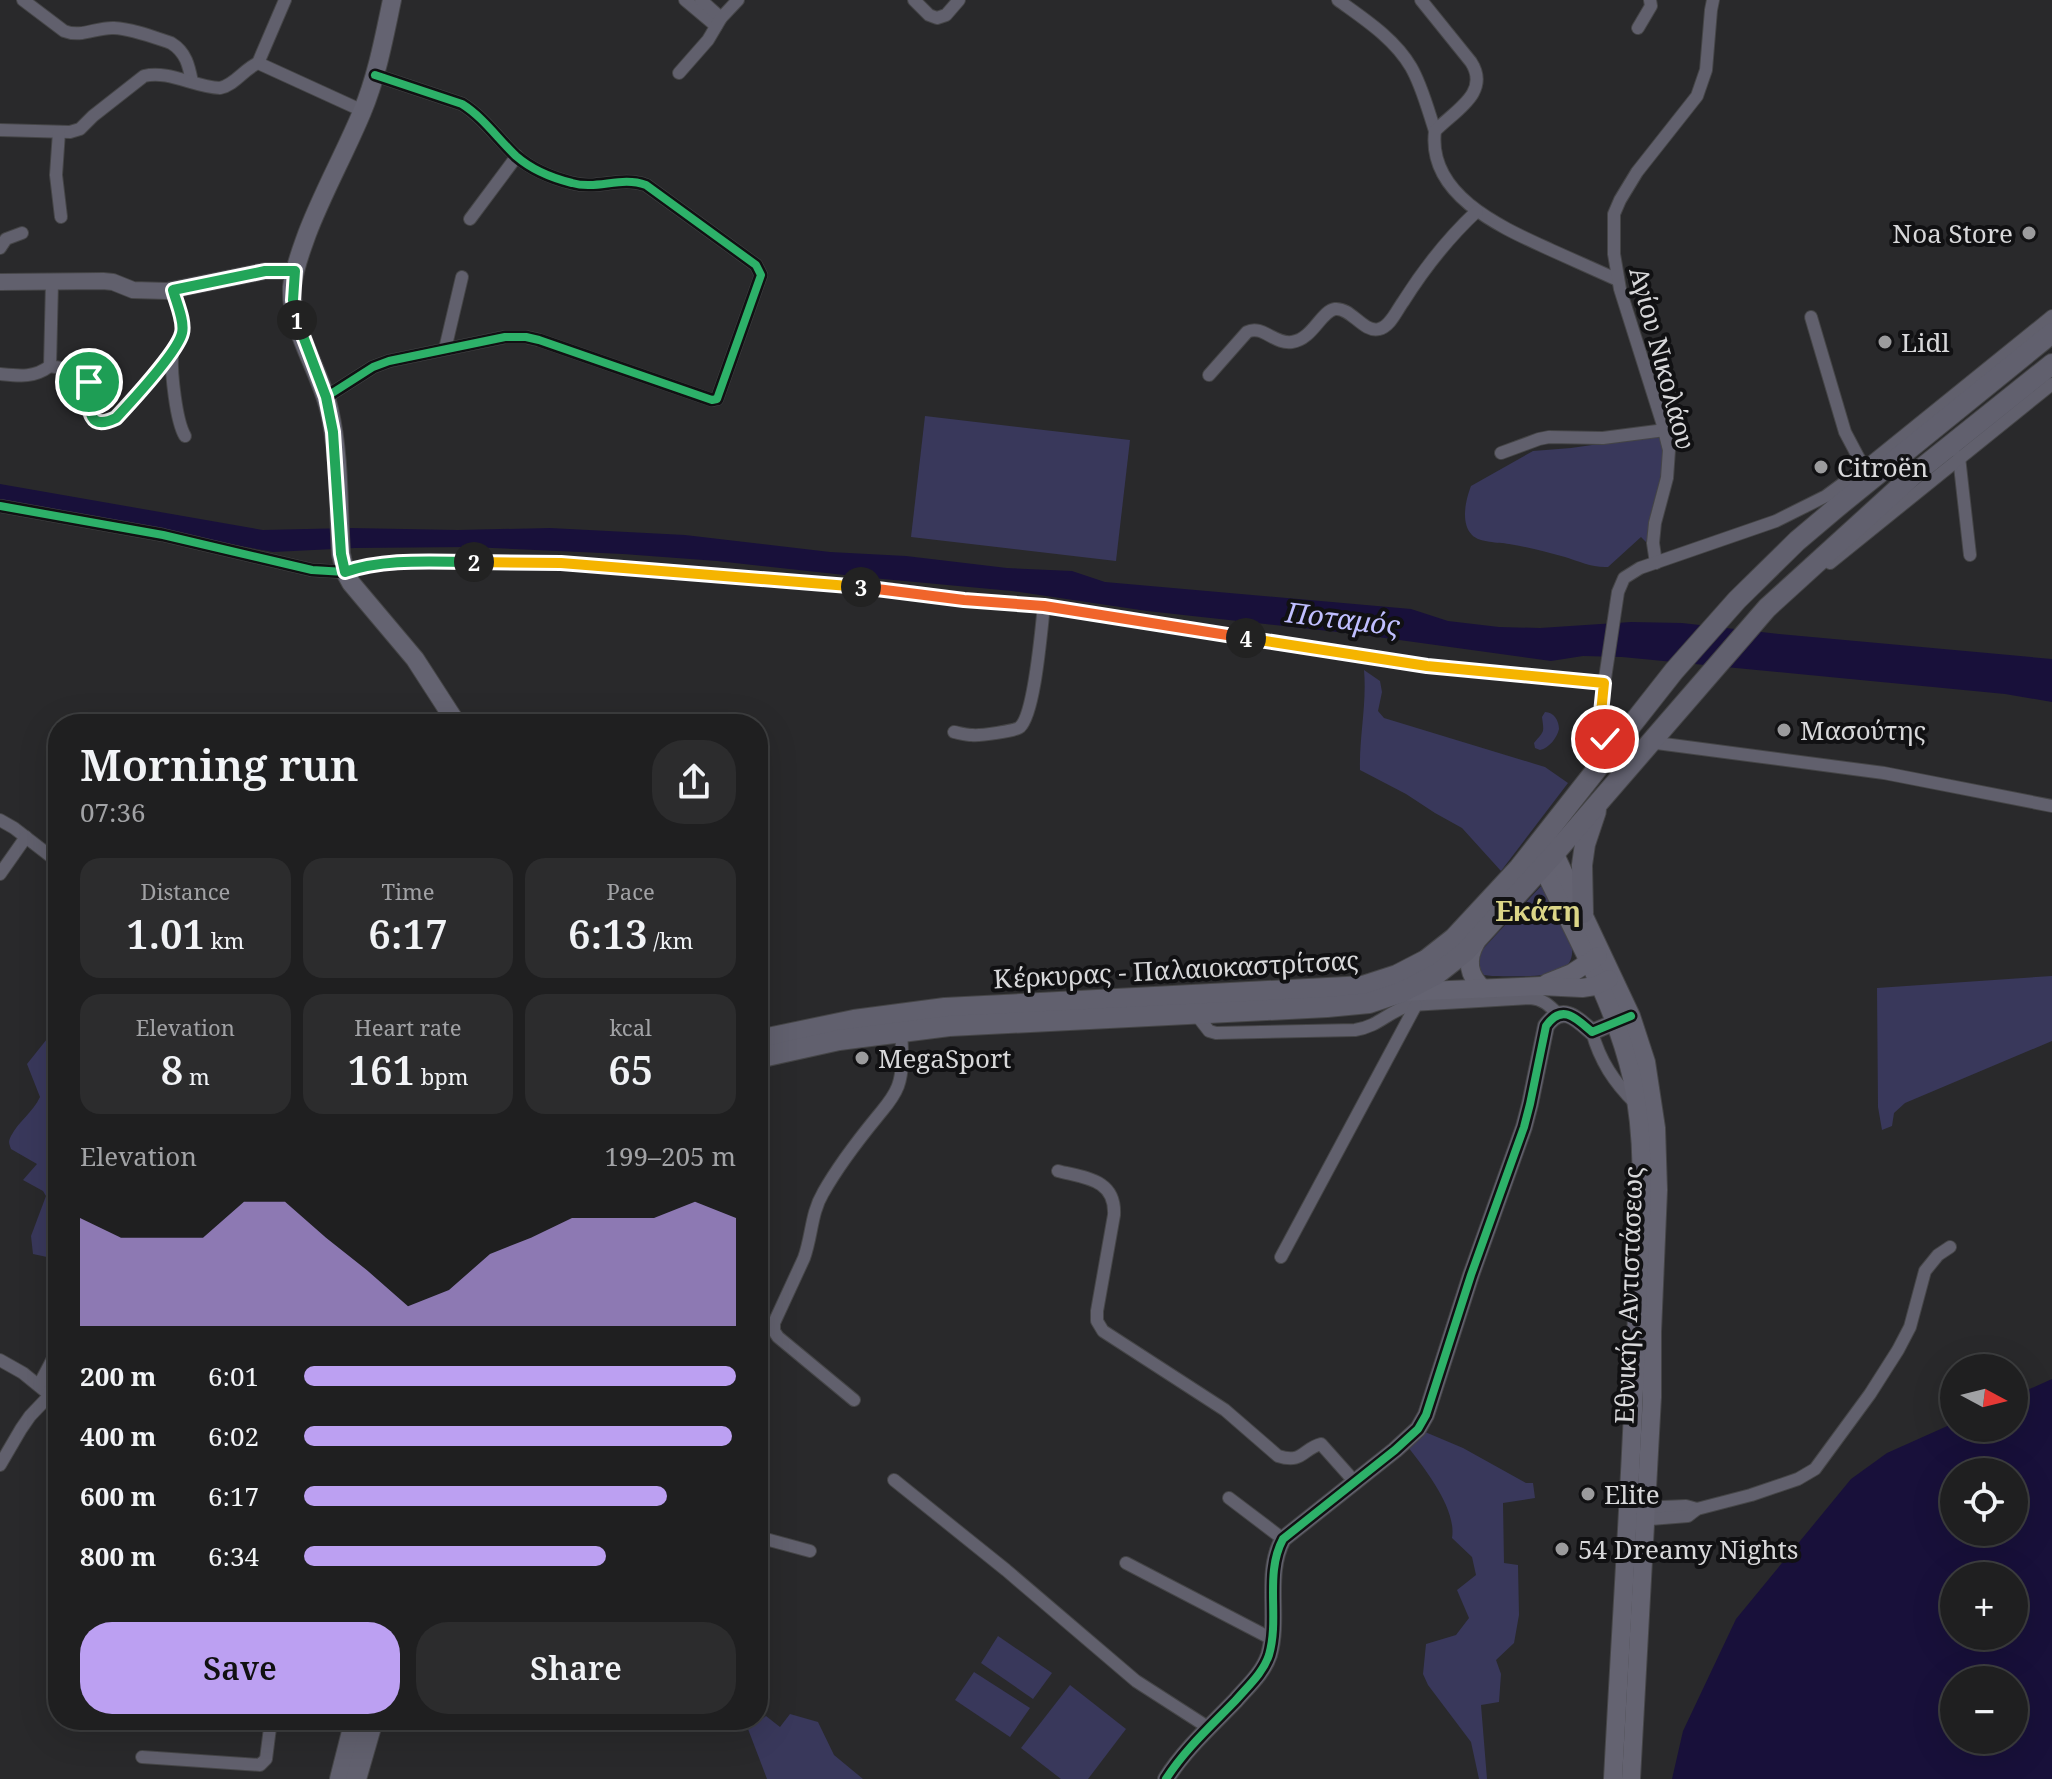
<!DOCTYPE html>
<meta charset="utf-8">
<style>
body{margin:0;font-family:"Noto Serif",serif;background:#2c2c2d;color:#f1f3f6;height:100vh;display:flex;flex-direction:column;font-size:30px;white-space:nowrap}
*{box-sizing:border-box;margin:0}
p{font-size:26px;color:#a1a2a5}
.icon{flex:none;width:44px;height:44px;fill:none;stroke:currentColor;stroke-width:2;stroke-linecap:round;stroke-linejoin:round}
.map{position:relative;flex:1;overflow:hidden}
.sheet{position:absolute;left:48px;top:714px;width:720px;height:1016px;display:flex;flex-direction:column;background:#1f1f20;border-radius:32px;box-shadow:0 8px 32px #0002,0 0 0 2px #3c3d3e}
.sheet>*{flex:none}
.needle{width:52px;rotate:97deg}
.fabs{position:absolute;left:1940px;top:1354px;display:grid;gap:16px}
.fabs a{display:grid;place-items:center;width:88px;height:88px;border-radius:50%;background:#1f1f20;box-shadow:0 8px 32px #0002,0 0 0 2px #3c3d3e;font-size:40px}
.pin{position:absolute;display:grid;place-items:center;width:68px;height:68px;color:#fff;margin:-34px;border:4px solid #fff;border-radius:50%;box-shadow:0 2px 8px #0007}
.km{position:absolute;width:40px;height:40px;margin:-20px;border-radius:50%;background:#222;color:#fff;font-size:22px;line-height:40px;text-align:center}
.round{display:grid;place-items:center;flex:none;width:84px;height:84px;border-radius:32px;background:#2c2c2d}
.headline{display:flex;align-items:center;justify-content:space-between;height:136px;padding:0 32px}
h1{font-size:44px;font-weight:600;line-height:60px}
.figures{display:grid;grid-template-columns:repeat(3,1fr);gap:12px;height:136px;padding:8px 32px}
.figures div{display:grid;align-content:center;border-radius:20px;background:#2c2c2d;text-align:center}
.figures b{font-size:40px;font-weight:600}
.figures small{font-size:22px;font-weight:400}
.figures p{font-size:22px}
.chart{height:224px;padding:16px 32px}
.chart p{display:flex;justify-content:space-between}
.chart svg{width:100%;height:144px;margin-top:8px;fill:#bca0f2;opacity:.7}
.cta{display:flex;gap:16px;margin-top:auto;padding:16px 32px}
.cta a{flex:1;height:92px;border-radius:32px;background:#bca0f2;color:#111;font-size:32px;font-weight:600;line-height:92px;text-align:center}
.cta a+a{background:#2c2c2d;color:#f1f3f6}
ul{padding:0 32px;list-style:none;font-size:26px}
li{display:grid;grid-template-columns:128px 96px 1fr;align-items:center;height:60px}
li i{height:20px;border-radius:10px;background:#bca0f2}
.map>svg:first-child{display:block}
.green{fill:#39385b}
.water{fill:#18103a;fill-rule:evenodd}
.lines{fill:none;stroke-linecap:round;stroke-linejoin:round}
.minor-casing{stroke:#454547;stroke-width:14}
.tertiary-casing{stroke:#454547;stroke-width:18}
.secondary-casing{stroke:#454547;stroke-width:20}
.primary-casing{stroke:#454547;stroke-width:22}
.minor{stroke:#61606d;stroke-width:12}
.tertiary{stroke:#61606d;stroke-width:16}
.secondary{stroke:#646371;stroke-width:18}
.primary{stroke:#61606e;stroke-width:20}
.cycleway-casing{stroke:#111113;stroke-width:13}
.cycleway{stroke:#2db169;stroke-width:8}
.split-1-casing{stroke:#fff;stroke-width:16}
.split-2-casing{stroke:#fff;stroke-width:16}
.split-3-casing{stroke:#fff;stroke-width:16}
.split-4-casing{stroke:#fff;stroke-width:16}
.split-5-casing{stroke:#fff;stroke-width:16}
.split-1{stroke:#22a559;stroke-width:10}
.split-2{stroke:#22a559;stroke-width:10}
.split-3{stroke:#f5b400;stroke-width:10}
.split-4{stroke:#f0652b;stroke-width:10}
.split-5{stroke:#f5b400;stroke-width:10}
.poi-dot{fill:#9b9b9d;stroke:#111113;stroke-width:3}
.labels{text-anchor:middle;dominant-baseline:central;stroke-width:8;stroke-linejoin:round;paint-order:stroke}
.poi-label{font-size:26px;fill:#d8d8da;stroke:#111113;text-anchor:start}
.street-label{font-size:26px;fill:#d8d8da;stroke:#111113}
.water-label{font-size:28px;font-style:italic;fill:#c0bfff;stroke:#111113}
.neighbourhood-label{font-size:28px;font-weight:bold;fill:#dbd587;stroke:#111113}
</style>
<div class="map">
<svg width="2052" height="1779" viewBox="0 0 2052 1779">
<rect width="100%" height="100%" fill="#29292b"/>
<g class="green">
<path d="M925,416L1130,440L1116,561L911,537Z"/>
<path d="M1662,435C1670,474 1647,505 1647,543L1641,537L1608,567C1593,568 1578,561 1565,557C1546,552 1528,547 1509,544C1498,542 1480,543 1472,535C1460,523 1466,499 1471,486L1533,451L1571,448Z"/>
<path d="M1364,670L1380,681L1382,692L1378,711L1384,718L1545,767L1568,783L1501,871L1462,828L1435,813L1406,794L1360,770C1359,737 1367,704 1364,670Z"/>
<path d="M1545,712C1554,712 1559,721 1559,729C1557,738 1549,748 1540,750L1535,748L1534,743C1545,730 1544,733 1542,717Z"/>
<path d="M1542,885L1572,944C1573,953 1572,963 1564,968C1550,979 1510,976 1492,976L1484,975C1477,968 1479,958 1482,950Z"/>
<path d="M2052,976V1041L1905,1103L1894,1113L1892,1126L1882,1130L1878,1107L1877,988Z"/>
<path d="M58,1032V1237L47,1257L33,1254L31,1236L46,1196L43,1191L23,1180L37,1164L11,1149C9,1143 8,1142 11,1136C18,1122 33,1112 40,1097L27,1064L47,1039L56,1035Z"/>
<path d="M1418,1429L1463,1448L1526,1483H1533L1535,1498L1503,1503L1504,1563L1518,1565L1519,1615L1514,1643L1496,1660L1501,1674L1499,1702L1481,1705L1487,1779H1479L1471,1742L1428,1685L1423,1674L1426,1644L1456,1635L1469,1618L1457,1590L1476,1575L1472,1557L1452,1538C1457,1509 1425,1469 1408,1447Z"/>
<path d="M998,1636L1052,1673L1033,1699L981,1663Z"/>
<path d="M974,1672L1030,1708L1010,1737L955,1700Z"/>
<path d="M1070,1685L1126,1729L1088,1779H1061L1021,1748Z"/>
<path d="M790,1714L818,1722L834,1755L863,1779H767L748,1729L766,1716L780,1727Z"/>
</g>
<g class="water">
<path d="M0,484L263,530L350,528L458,530L550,528L685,535L830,552L906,556L1007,568L1072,571L1105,582L1411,609L1448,621L1499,627L1540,628L1631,622L1682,623L1779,634L2052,659V702L2005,694L1622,657L1583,656L1551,661L1356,634L1147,611L1012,591L872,578L717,561L623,554L470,547L355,548L273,552L0,501Z"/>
<path d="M2052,1379V1779H1672L1683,1731L1736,1619L1851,1479L1887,1453L1954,1423V1428H2014V1396ZM1954,1472H2014V1532H1954ZM2014,1576V1636H1954V1576ZM2014,1680V1740H1954V1680Z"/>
</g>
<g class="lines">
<defs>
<g id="minor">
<path d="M23,0L64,31C82,38 96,27 114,28C133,29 153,37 171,43C186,52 189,66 192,82"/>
<path d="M685,0L716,26"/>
<path d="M701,0L721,18"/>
<path d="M914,0L929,15L937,18L946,15L959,0"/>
<path d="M1338,0C1364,19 1394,38 1411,67C1422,86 1428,110 1435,131"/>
<path d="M1421,0L1471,62C1491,93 1454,111 1435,131C1427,196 1503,228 1551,250C1573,260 1596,270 1618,280"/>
<path d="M1638,28L1651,6L1650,0"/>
<path d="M258,63L285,0"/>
<path d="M679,73L708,40L721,18L738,0"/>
<path d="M0,130L70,132L80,129L93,116L144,76C169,70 194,87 220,88C235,85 244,69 258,63L363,111"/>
<path d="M59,132L56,175L61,217"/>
<path d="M470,219L517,156"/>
<path d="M0,248L6,239L22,233"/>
<path d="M52,282L50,366C63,369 88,370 90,386C90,395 89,404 89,413L95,420L105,421L116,418L172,353"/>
<path d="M173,290C176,302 185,320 182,333C181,341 173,347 172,355C171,373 176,421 185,436"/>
<path d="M1811,317L1845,432L1864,468"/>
<path d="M445,349L462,277"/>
<path d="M0,374C20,376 34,378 50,366"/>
<path d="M1209,375L1247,332C1262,324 1275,345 1292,342C1313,339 1321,311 1335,309C1351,307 1363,333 1379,329C1390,327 1397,310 1403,302C1425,267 1447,239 1477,211"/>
<path d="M326,397L373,367L389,361L505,337H526L539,340L712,400L717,399L761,275L756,265L646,185C621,176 597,190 572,183C552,178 532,170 516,156C498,139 483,117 462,104L375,75"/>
<path d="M1501,453L1539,439L1549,437L1603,438L1665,430"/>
<path d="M1959,457L1970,555"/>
<path d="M0,506L163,535L312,570L345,572L365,565L418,562L561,563L888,589L964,600L1044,606L1427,666L1604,683"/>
<path d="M1656,563L1653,543L1655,523L1667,478L1669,450L1662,422L1620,289L1614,254V214L1620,200L1637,172L1697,96L1706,70L1711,10L1713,0"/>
<path d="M1830,563L2052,384"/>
<path d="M954,732C959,733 966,735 972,735C979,736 1016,731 1020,727C1035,713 1041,630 1044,606"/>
<path d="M1649,742L1884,773L2052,806"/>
<path d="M1611,750L1604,734L1601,705L1618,592L1624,578L1640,568L1776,521L1826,496L1864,468L2052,316"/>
<path d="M0,820L14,828L58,862"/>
<path d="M0,874L26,837"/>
<path d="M1195,1013L1209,1031L1216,1033L1355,1030C1380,1026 1388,1011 1411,1005L1530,998C1543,999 1549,1005 1558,1014"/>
<path d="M1592,1032C1600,1061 1614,1082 1635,1103"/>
<path d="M1058,1171C1085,1178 1116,1179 1114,1215L1097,1311V1321L1103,1331L1225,1410L1278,1456C1303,1464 1302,1449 1321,1444L1354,1481"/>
<path d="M1281,1257L1416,1005"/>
<path d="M0,1360L23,1373L50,1395"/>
<path d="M39,1385L58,1349"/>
<path d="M854,1400L778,1337L774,1331V1323L804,1258C812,1236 811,1213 823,1193C837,1168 859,1139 877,1117C885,1107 893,1099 898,1086C904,1069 902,1049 901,1031"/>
<path d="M0,1465L21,1429L30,1416L50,1395L58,1401"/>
<path d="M894,1480L1006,1570L1136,1681L1209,1728"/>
<path d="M1229,1498L1283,1539"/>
<path d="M1639,1508L1686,1506L1697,1509"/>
<path d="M1638,1520L1688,1516L1697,1509L1751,1495L1798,1479L1815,1469L1870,1394L1898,1350L1910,1327L1925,1271L1938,1255L1950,1247"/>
<path d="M758,1537L810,1551"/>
<path d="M1126,1563L1272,1639"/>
<path d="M142,1757L260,1765L266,1759L271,1720"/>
</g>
<g id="tertiary">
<path d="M0,282L103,281L113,282L133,290L167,291L265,271H295"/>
<path d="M1166,1779C1185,1749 1212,1725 1236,1700C1248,1686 1263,1673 1269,1655C1280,1617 1264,1574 1283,1539L1395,1450L1418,1429L1426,1415L1471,1275L1524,1127L1530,1104L1546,1026C1562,1003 1576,1018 1592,1032L1625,1018"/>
</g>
<g id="secondary">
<path d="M392,0C384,38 377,76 362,112C345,153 323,192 307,234C301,251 294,268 292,287C290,329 319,368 329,409C340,456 338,506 341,554L345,572L351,583L415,659L457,724"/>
<path d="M1550,844L1631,1016L1646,1062L1656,1128L1658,1190L1652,1332V1397L1631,1779"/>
<path d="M1537,855C1571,929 1614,999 1632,1078C1649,1156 1639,1234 1637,1313C1632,1469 1621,1624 1613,1779"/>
<path d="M1476,942C1466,960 1468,975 1483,989"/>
<path d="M1547,983L1572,973L1598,956"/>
<path d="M1402,992L1541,986L1582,988L1595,986L1609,979"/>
</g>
<g id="primary">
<path d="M1583,913L1582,865L1585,844L1596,811"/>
<path d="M758,1040L854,1020L945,1008L1346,987L1363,986L1397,975L1426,960L1454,938L1519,868L1674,671L1737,600L1797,541L1836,508L2052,333"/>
<path d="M758,1058L839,1040L949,1026L1327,1007L1369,1003L1402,992L1437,974L1465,952L1554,854L1767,608L1912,476L2052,364"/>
<path d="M340,1779L355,1720"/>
<path d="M356,1779L373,1720"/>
</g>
</defs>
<use href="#minor" class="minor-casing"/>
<use href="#tertiary" class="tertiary-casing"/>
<use href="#secondary" class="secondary-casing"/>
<use href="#primary" class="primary-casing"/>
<use href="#minor" class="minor"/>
<use href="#tertiary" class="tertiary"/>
<use href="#secondary" class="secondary"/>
<use href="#primary" class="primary"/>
<defs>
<g id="cycleway">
<path d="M326,397L373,367L389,361L505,337H526L539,340L712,400L717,399L761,275L756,265L646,185C621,176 597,190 572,183C552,178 532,170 516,156C498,139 483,117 462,104L375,75"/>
<path d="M0,506L163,535L312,570L345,572L365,565L418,562L561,563L888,589L964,600L1044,606L1427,666L1604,683"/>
<path d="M1166,1779C1185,1749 1212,1725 1236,1700C1248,1686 1263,1673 1269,1655C1280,1617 1264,1574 1283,1539L1395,1450L1418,1429L1426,1415L1471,1275L1524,1127L1530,1104L1546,1026C1562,1003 1576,1018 1592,1032L1631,1016"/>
</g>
</defs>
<use href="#cycleway" class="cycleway-casing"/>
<use href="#cycleway" class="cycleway"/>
</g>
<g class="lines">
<defs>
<path id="split-1" d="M89,382C90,400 83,434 116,418C130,403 178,351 182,333C185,321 176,302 173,290L265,271H295L293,300L297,320"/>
<path id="split-2" d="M297,320L326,397L333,432L341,554L345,572C386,558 432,562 474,562"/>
<path id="split-3" d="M474,562L561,563L861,587"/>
<path id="split-4" d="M861,587L964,600L1044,606L1246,638"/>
<path id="split-5" d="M1246,638L1427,666L1604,683L1601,713L1605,739"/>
</defs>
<use href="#split-1" class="split-1-casing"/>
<use href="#split-2" class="split-2-casing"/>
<use href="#split-3" class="split-3-casing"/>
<use href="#split-4" class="split-4-casing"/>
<use href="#split-5" class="split-5-casing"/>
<use href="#split-1" class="split-1"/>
<use href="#split-2" class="split-2"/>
<use href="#split-3" class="split-3"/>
<use href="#split-4" class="split-4"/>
<use href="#split-5" class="split-5"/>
</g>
<g class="poi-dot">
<circle cx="2029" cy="233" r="8"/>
<circle cx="1885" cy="342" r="8"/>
<circle cx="1821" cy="467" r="8"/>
<circle cx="1784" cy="730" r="8"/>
<circle cx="862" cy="1058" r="8"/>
<circle cx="1588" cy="1494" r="8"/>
<circle cx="1562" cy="1549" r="8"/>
</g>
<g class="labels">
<g class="poi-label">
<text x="2013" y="233" text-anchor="end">Noa Store</text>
<text x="1901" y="342">Lidl</text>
<text x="1837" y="467">Citroën</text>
<text x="1800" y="730">Μασούτης</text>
<text x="878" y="1058">MegaSport</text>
<text x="1604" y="1494">Elite</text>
<text x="1578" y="1549">54 Dreamy Nights</text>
</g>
<g class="street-label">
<text transform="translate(1663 358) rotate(75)">Αγίου Νικολάου</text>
<text transform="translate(1176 969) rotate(-3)">Κέρκυρας - Παλαιοκαστρίτσας</text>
<text transform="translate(1628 1295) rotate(-88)">Εθνικής Αντιστάσεως</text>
</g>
<g class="water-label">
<text transform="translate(1343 618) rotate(7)">Ποταμός</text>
</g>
<g class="neighbourhood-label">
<text x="1538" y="910">Εκάτη</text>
</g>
</g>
</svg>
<div class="fabs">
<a><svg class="needle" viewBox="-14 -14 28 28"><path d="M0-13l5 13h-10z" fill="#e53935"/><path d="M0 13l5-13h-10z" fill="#a1a2a5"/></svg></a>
<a><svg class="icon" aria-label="locate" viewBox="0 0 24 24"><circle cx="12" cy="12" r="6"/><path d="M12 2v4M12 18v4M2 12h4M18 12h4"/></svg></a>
<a>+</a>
<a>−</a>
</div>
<div class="pin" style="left:89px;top:382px;background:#1e9e55"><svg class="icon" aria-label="arrive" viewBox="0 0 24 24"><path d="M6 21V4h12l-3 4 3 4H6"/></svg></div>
<div class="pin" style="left:1605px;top:739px;background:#d93025"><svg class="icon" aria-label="check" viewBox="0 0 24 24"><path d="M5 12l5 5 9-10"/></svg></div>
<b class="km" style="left:297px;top:320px">1</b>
<b class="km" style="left:474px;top:562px">2</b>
<b class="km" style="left:861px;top:587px">3</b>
<b class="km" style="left:1246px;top:638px">4</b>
<section class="sheet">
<div class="headline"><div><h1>Morning run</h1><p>07:36</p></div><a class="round"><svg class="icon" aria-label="share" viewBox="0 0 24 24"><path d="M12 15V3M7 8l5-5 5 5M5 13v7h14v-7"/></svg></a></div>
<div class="figures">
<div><p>Distance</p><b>1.01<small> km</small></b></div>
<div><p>Time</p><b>6:17</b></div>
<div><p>Pace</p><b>6:13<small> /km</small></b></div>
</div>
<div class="figures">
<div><p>Elevation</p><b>8<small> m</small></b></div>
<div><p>Heart rate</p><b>161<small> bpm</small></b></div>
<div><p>kcal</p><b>65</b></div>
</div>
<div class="chart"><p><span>Elevation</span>199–205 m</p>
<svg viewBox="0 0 160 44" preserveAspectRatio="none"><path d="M0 44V11L10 17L20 17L30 17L40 6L50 6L60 17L70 27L80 38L90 33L100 22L110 17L120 11L130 11L140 11L150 6L160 11V44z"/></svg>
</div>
<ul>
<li><b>200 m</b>6:01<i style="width:100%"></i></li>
<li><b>400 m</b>6:02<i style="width:99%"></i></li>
<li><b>600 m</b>6:17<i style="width:84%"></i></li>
<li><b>800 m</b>6:34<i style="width:70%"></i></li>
</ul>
<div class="cta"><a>Save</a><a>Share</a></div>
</section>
</div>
